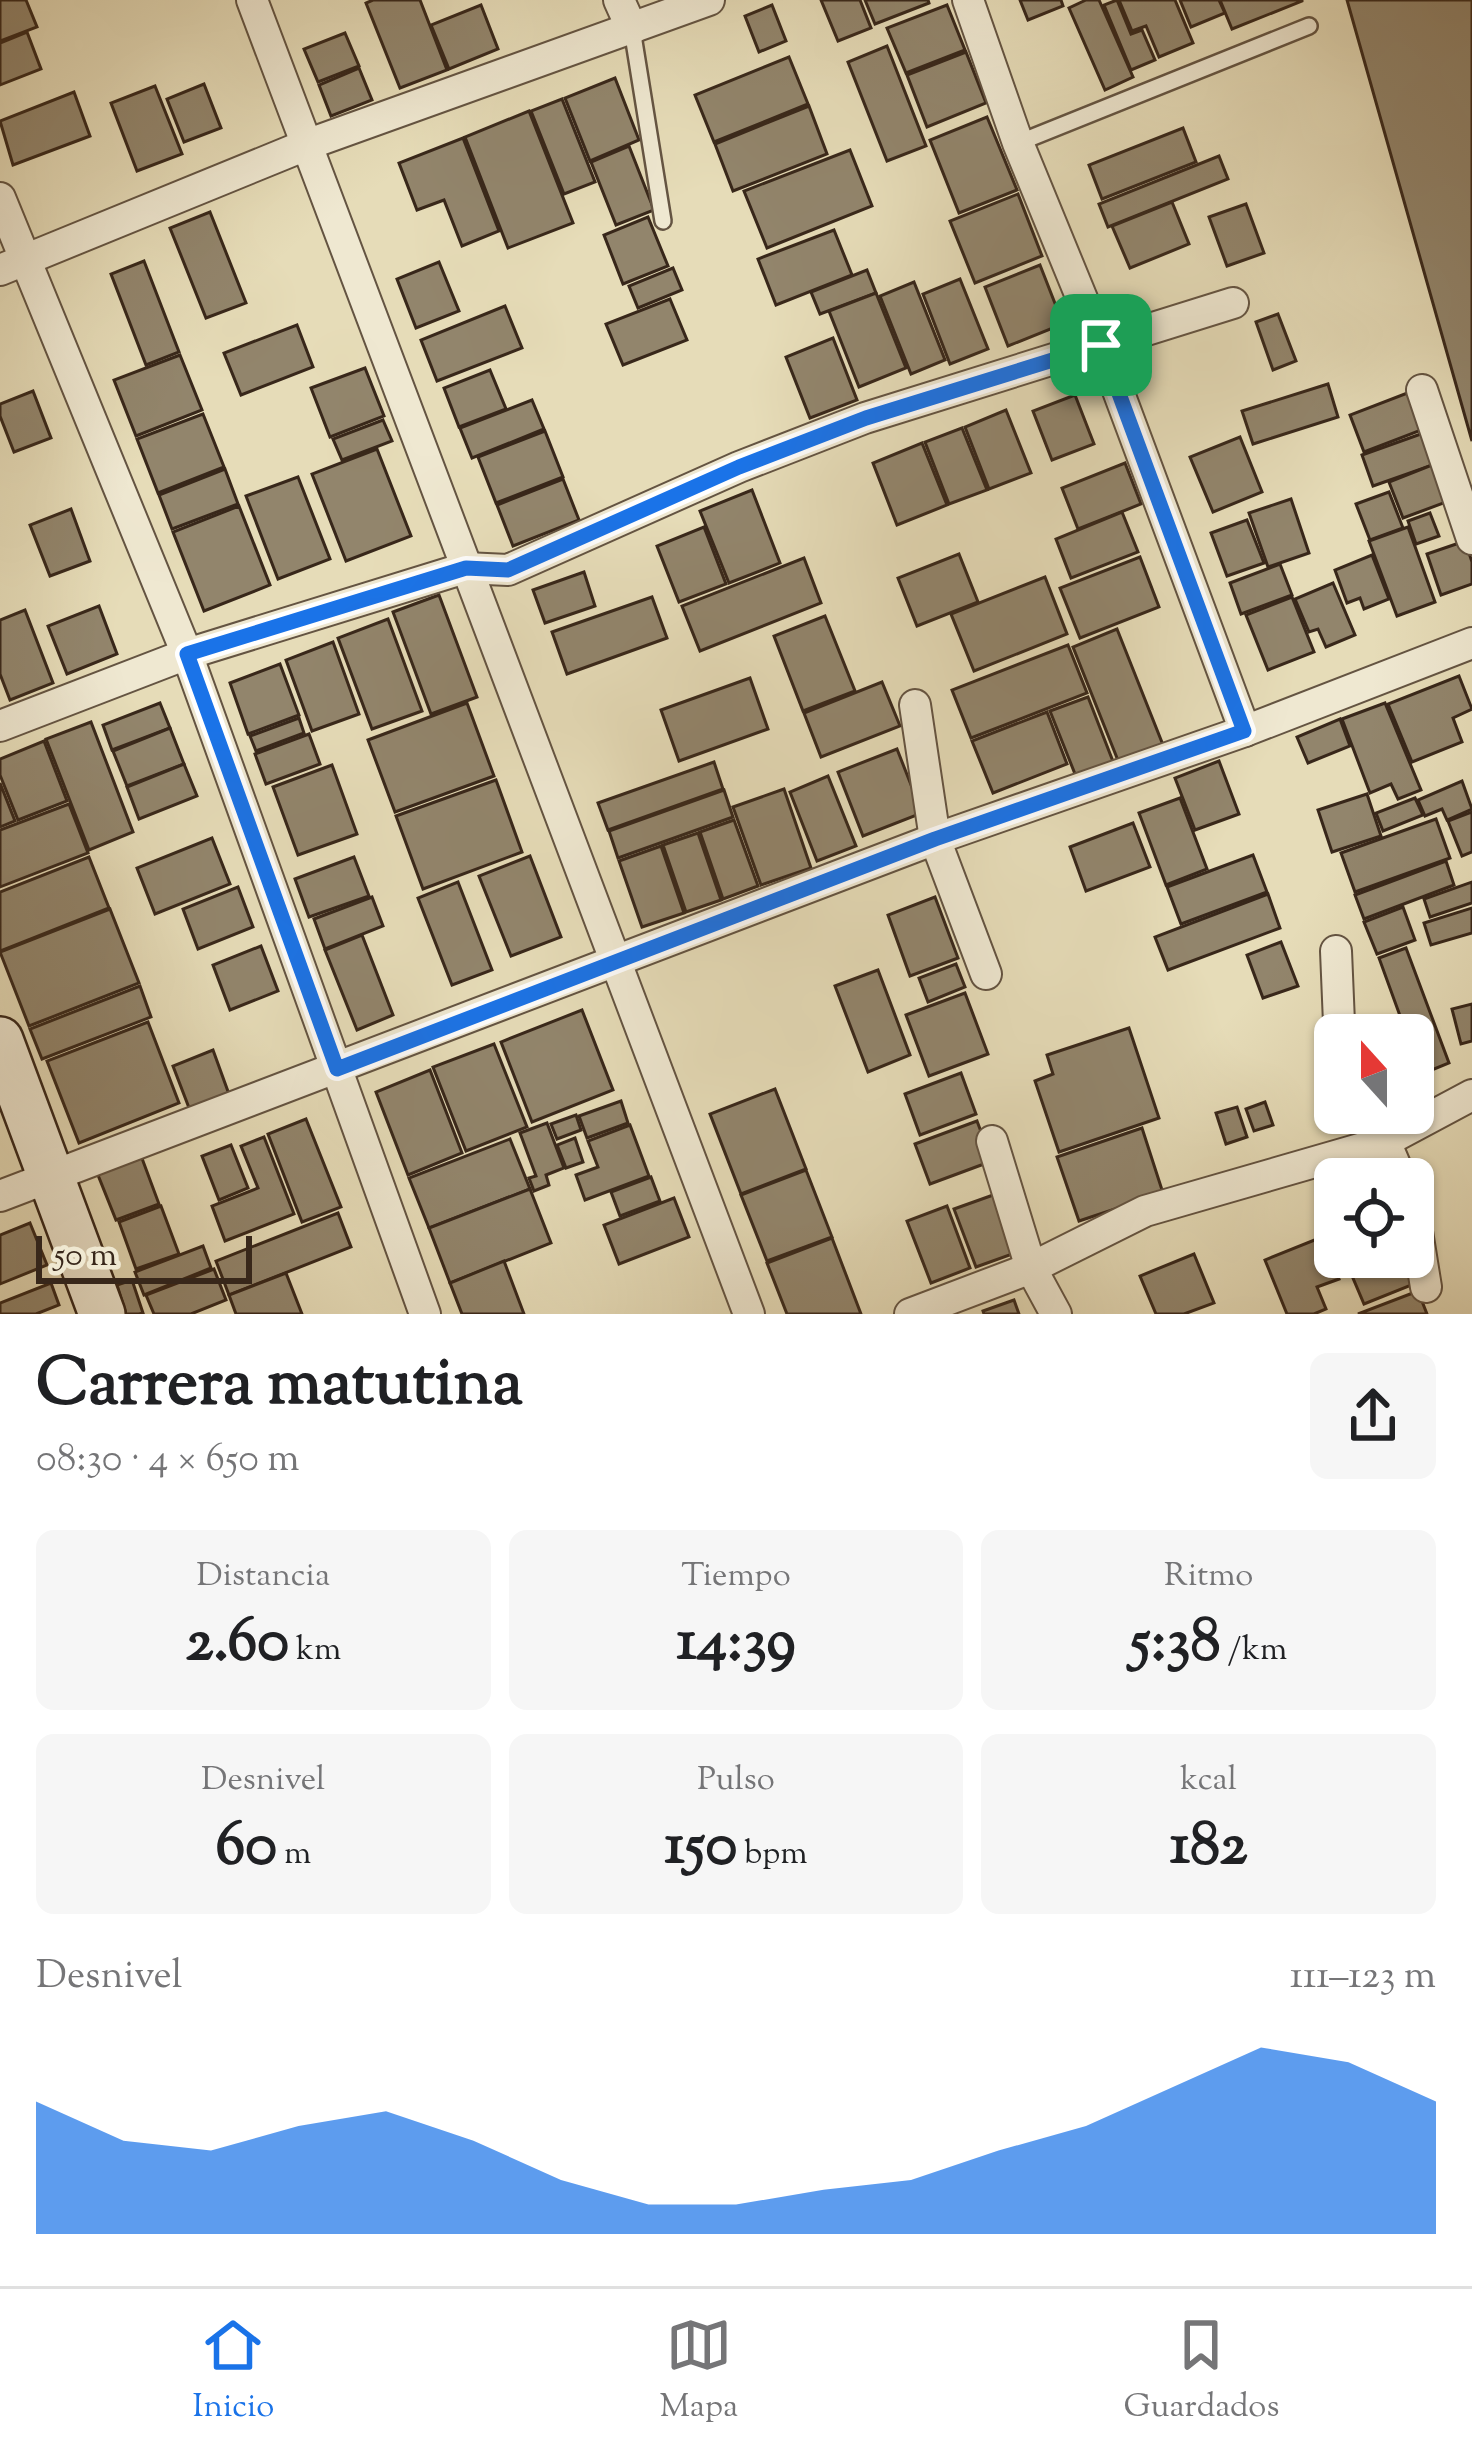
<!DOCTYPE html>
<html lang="es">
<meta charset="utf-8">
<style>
body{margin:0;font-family:"Sorts Mill Goudy",serif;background:#f6f6f6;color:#202124;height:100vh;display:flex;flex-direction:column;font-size:45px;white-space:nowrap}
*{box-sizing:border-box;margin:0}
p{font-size:39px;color:#757577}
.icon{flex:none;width:66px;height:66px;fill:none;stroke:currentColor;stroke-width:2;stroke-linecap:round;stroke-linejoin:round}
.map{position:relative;height:1314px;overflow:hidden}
.details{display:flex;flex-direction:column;background:#fff;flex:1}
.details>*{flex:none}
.needle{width:78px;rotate:339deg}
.tools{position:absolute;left:1314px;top:1014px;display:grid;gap:24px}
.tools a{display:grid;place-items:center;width:120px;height:120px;border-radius:18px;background:#fff;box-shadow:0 3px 9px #0004;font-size:60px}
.scale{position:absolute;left:36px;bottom:30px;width:216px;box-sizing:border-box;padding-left:12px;border:6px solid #38271a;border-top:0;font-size:33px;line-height:42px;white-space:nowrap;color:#38271a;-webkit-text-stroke:9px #efe8d1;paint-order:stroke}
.pin{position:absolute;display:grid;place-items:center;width:102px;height:102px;color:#fff;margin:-51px;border-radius:24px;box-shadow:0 6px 18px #0006}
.round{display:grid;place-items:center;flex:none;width:126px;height:126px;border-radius:18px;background:#f6f6f6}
.summary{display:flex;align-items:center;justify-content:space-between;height:204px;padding:0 36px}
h1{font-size:66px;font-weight:700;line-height:90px}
.stats{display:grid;grid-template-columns:repeat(3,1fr);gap:18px;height:204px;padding:12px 36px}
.stats div{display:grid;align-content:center;border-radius:18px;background:#f6f6f6;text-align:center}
.stats b{font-size:60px;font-weight:700}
.stats small{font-size:33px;font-weight:400}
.stats p{font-size:33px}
.chart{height:336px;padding:24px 36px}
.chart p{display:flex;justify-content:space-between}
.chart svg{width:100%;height:216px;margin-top:12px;fill:#1a73e8;opacity:.7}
.tabs{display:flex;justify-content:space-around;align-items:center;height:168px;border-top:3px solid #e0e0e0;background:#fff;font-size:33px;color:#757577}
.tabs a{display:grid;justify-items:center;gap:6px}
.tabs .on{color:#1a73e8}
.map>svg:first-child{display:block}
.building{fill:#92856c;stroke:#38271a;stroke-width:3}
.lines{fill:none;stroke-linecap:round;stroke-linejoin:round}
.service-casing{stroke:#645442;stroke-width:20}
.minor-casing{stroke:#645442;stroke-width:34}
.secondary-casing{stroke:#38271a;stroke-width:50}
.service{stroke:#efe8d1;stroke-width:15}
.minor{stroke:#efe8d1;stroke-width:30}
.secondary{stroke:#efe8d1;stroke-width:45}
.route-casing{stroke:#fff;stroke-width:24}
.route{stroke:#1a73e8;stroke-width:15}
</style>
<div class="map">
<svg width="1472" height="1314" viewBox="0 0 1472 1314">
<rect width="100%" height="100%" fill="#e6dcb8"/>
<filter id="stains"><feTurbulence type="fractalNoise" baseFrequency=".00167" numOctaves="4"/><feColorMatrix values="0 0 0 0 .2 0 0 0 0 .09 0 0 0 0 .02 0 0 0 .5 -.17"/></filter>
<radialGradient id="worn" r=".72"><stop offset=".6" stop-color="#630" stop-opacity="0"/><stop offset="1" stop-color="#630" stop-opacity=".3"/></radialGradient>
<g class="building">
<path d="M0,0H26L37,27L0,41Z"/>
<path d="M373,0H420L447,70L400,88L366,3Z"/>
<path d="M821,0H860L871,28L838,41Z"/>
<path d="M865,0H928L929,3L875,24Z"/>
<path d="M1020,0H1061L1063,6L1028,20Z"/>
<path d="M1086,0H1099L1133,77L1105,90L1069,8Z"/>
<path d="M1117,0L1131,34L1142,30L1155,60L1131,70L1104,5Z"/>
<path d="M1119,0H1175L1193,43L1159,57L1146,26L1132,31Z"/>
<path d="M1180,0H1219L1225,13L1191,27Z"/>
<path d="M1220,0H1302V1L1232,29Z"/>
<path d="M1347,0H1472V441Z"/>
<path d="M481,5L498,49L449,69L431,25Z"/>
<path d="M772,5L786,41L759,52L745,16Z"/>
<path d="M947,5L965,50L906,73L887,28Z"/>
<path d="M27,32L41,69L0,85V43Z"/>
<path d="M345,33L359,66L318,82L304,49Z"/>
<path d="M887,46L926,146L887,161L848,62Z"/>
<path d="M966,52L986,103L927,127L907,75Z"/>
<path d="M789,57L808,104L714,142L695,95Z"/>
<path d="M359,68L372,100L331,116L319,85Z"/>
<path d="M615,78L639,140L590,161L565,98Z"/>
<path d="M204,84L221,128L184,142L167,99Z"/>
<path d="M155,86L182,154L137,171L111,103Z"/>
<path d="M74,92L90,136L13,165L0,121Z"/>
<path d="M562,99L595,182L564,194L531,111Z"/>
<path d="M809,106L827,154L733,191L715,144Z"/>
<path d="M529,111L573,223L508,248L465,137Z"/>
<path d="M987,117L1017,190L959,213L930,140Z"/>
<path d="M1183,128L1196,162L1102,199L1089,165Z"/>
<path d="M463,138L499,231L462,246L444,200L417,210L399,163Z"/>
<path d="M629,146L654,210L616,225L591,162Z"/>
<path d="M850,150L872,206L767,248L744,191Z"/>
<path d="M1219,156L1228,179L1108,227L1099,204Z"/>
<path d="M1018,194L1042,256L975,283L950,221Z"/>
<path d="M1172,202L1189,244L1130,268L1112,226Z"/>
<path d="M1246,204L1264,253L1227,266L1209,217Z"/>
<path d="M210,212L246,303L206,318L170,228Z"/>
<path d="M648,217L668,266L623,284L604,235Z"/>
<path d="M834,230L852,275L776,305L758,259Z"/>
<path d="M144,261L179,352L146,365L111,274Z"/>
<path d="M439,262L459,311L416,328L397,279Z"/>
<path d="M1040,265L1063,324L1008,346L985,287Z"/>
<path d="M673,268L682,290L638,308L629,286Z"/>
<path d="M867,270L876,293L820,314L811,292Z"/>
<path d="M960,279L988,349L950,364L923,294Z"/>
<path d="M914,282L945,360L911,374L880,296Z"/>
<path d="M876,293L906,368L859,387L829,311Z"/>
<path d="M670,299L687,340L623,365L606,324Z"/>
<path d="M505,306L522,348L437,381L421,340Z"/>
<path d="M1278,314L1296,361L1273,370L1256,322Z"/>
<path d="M297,325L313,367L241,395L224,353Z"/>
<path d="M833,338L857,400L810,418L786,357Z"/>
<path d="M180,355L202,410L136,436L114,380Z"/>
<path d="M365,368L384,416L330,437L311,388Z"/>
<path d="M490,370L506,409L459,427L444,388Z"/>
<path d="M1328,384L1338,417L1253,444L1242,411Z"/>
<path d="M33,391L51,438L14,452L0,416V404Z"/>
<path d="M1410,392L1424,429L1364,452L1350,415Z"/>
<path d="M1075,395L1094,444L1052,460L1033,411Z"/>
<path d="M532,400L544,429L472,458L460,428Z"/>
<path d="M1006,410L1031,473L989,489L965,427Z"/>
<path d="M203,414L224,467L158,493L137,439Z"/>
<path d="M383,420L392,441L342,460L333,439Z"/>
<path d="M962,428L987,490L949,504L925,442Z"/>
<path d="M1432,430L1444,461L1373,486L1362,455Z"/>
<path d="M545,431L563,477L496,503L478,457Z"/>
<path d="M1240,437L1262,492L1213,512L1190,457Z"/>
<path d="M922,443L947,505L897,525L873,463Z"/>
<path d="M377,449L411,536L346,561L312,474Z"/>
<path d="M1442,461L1457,498L1403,518L1389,482Z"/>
<path d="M1125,463L1141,504L1078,529L1062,488Z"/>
<path d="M225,469L238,504L172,529L159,495Z"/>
<path d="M298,477L330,559L278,579L246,496Z"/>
<path d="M563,479L579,520L513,546L497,505Z"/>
<path d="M752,490L780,563L729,583L700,511Z"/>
<path d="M1389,492L1403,528L1370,540L1356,504Z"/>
<path d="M1291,499L1309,553L1268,567L1249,513Z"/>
<path d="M239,506L270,585L204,611L173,532Z"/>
<path d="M71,509L90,561L50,576L30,525Z"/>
<path d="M1122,512L1138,552L1071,578L1056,539Z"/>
<path d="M1430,513L1439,536L1416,544L1408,521Z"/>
<path d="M1247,520L1264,563L1227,576L1211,533Z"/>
<path d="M704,527L726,584L679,602L657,546Z"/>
<path d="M1408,527L1435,602L1397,616L1369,541Z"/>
<path d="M1465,541L1472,562V584L1441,595L1427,554Z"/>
<path d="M959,554L978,602L917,626L898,578Z"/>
<path d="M1372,555L1389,599L1364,609L1360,598L1347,603L1335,570Z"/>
<path d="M1140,557L1159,607L1080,638L1060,588Z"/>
<path d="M804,558L821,603L700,651L682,606Z"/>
<path d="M1280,564L1292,595L1241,614L1230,583Z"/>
<path d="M584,572L595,606L545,623L533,590Z"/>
<path d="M1045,577L1067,634L974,671L951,614Z"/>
<path d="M1333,583L1355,635L1326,647L1318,629L1309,632L1295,599Z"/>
<path d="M439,595L477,697L431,714L393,612Z"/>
<path d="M652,597L667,638L567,674L552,632Z"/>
<path d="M1292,597L1314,652L1268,670L1246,615Z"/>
<path d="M99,606L117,654L67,674L48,626Z"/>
<path d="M25,610L53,683L10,700L0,674V620Z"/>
<path d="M825,616L855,691L803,711L774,636Z"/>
<path d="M388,619L422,711L372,729L338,638Z"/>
<path d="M1117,629L1163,745L1119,763L1073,647Z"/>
<path d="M333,642L359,714L312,731L286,660Z"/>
<path d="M1068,645L1087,693L971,738L952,690Z"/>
<path d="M280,664L299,715L248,734L230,683Z"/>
<path d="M1459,676L1472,709L1453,718L1462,742L1412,762L1388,704Z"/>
<path d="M750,678L768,729L679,761L661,710Z"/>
<path d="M882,682L900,726L821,757L804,713Z"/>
<path d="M1088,697L1114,764L1077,779L1050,711Z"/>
<path d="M160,703L170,728L112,750L103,725Z"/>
<path d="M467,703L494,776L395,812L368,740Z"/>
<path d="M1385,703L1421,790L1398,799L1391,784L1370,793L1342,719Z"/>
<path d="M1047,712L1067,764L993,793L972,741Z"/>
<path d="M299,718L304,733L256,751L250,736Z"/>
<path d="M1340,719L1350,746L1308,763L1297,737Z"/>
<path d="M91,722L133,832L89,850L46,739Z"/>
<path d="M170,728L184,764L127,786L113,751Z"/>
<path d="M309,734L320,764L266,784L255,754Z"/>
<path d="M44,741L67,801L18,820L0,775V759Z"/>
<path d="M897,749L922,813L863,836L838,772Z"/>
<path d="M1219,761L1239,814L1195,830L1175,778Z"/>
<path d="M714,762L723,789L608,830L598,803Z"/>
<path d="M184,764L197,796L139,819L127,787Z"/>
<path d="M332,765L357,834L298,855L273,787Z"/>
<path d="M828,776L856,846L817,861L790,792Z"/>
<path d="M496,780L522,852L423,889L396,816Z"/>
<path d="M1462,781L1472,809L1447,820L1442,809L1425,816L1418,800Z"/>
<path d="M0,783L15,821L0,827Z"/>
<path d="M784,789L811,868L761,885L733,807Z"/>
<path d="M724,790L733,817L618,858L609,831Z"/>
<path d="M1367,794L1381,836L1332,852L1318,810Z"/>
<path d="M1180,798L1207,869L1166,885L1139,813Z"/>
<path d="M1415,798L1423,815L1383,831L1376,813Z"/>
<path d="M69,804L88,853L0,887V830Z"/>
<path d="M1472,812V852L1462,856L1448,821Z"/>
<path d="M1436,819L1450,858L1355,892L1341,853Z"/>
<path d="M734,820L758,886L723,899L700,832Z"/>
<path d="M1133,823L1150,867L1086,891L1070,847Z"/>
<path d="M698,833L721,900L686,912L663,845Z"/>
<path d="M212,838L230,884L155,914L137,868Z"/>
<path d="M661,846L684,913L642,927L619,861Z"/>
<path d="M1253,855L1267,892L1181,924L1167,887Z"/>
<path d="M530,856L561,937L511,956L479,876Z"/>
<path d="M89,857L109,908L0,951V892Z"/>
<path d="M354,857L369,896L309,917L295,879Z"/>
<path d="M1446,861L1454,885L1364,919L1355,895Z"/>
<path d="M458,882L492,970L452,985L418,898Z"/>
<path d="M1472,882V903L1430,917L1424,899Z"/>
<path d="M238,887L253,927L198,949L183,909Z"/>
<path d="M1268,894L1280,928L1168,970L1155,937Z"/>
<path d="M372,897L383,926L325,949L314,919Z"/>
<path d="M935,897L958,958L910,976L888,915Z"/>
<path d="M1403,907L1415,940L1377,954L1364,922Z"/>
<path d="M1472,908V933L1431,945L1424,923Z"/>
<path d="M110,909L139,983L29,1026L0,952Z"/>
<path d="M362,935L393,1015L357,1030L325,950Z"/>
<path d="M1281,942L1298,986L1263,998L1247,955Z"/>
<path d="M261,946L278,991L230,1010L213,965Z"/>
<path d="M1406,948L1449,1063L1422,1074L1413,1051V1035H1407L1379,958Z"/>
<path d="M956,964L965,987L928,1002L919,978Z"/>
<path d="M878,970L910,1055L868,1072L835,986Z"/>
<path d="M140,986L151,1017L42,1059L30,1029Z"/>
<path d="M965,993L988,1054L929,1076L906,1015Z"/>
<path d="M1472,1004V1041L1461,1044L1452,1009Z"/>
<path d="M582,1010L613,1090L532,1122L501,1042Z"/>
<path d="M148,1022L179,1103L79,1143L47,1061Z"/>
<path d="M1129,1028L1159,1118L1059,1152L1035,1081L1053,1074L1047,1055Z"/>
<path d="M494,1044L527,1127L466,1151L433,1067Z"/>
<path d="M213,1050L230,1097L191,1113L173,1066Z"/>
<path d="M430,1070L462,1153L408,1175L376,1092Z"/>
<path d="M961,1073L976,1114L920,1135L905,1094Z"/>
<path d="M775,1089L806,1169L741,1194L710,1114Z"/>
<path d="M621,1101L628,1123L587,1138L579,1116Z"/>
<path d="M1265,1102L1273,1125L1254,1131L1246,1109Z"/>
<path d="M1237,1107L1247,1137L1226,1144L1216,1113Z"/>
<path d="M576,1115L581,1130L557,1139L551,1124Z"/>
<path d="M306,1119L341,1207L302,1222L268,1134Z"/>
<path d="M977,1121L992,1161L930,1184L915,1144Z"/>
<path d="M547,1123L564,1168L546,1175L549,1185L534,1191L529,1178L536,1176L520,1133Z"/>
<path d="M630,1125L649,1176L585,1200L576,1175L598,1167L588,1141Z"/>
<path d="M1142,1128L1163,1193L1079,1221L1057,1157Z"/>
<path d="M264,1137L294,1214L225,1241L212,1206L258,1188L241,1146Z"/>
<path d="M575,1138L583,1162L566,1168L557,1145Z"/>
<path d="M510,1139L530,1189L429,1228L409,1178Z"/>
<path d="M231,1145L248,1188L219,1200L202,1156Z"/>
<path d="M140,1153L159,1204L116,1220L96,1170Z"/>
<path d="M806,1170L832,1237L767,1261L741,1195Z"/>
<path d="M651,1177L660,1201L620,1216L611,1192Z"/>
<path d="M530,1189L551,1243L450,1283L429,1228Z"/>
<path d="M996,1194L1018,1252L976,1267L954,1209Z"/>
<path d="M674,1198L689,1237L619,1264L604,1225Z"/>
<path d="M161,1206L179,1254L136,1269L119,1222Z"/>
<path d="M947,1206L970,1268L931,1283L907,1221Z"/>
<path d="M338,1213L351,1247L229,1295L216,1261Z"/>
<path d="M30,1223L47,1265L0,1284V1235Z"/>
<path d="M1322,1237L1339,1279L1317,1287L1326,1309L1314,1314H1287L1265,1260Z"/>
<path d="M832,1238L861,1314H787L767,1263Z"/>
<path d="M203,1246L211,1268L144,1295L135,1272Z"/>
<path d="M1194,1254L1214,1303L1184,1314H1156L1140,1276Z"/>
<path d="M1386,1257H1403L1414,1284L1364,1304L1350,1271Z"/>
<path d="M504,1261L524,1314H462L450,1283Z"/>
<path d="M214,1269L226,1300L191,1314H154L146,1295Z"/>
<path d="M286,1273L302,1314H236L229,1295Z"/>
<path d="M132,1280L143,1313L139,1314H126L117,1285Z"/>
<path d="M51,1283L59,1305L36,1314H0V1303Z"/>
<path d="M1418,1291L1427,1314H1358Z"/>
<path d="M1014,1300L1019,1314H984L983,1311Z"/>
</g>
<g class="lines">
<defs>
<g id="service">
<path d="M632,29L663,221"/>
<path d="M1018,143L1309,26"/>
</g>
<g id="minor">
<path d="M252,0L749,1314"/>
<path d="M619,0L632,29"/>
<path d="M968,0L1018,143L1101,345L1245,731"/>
<path d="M0,198L187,654L425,1314"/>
<path d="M0,270L306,145L709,0"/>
<path d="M1422,390L1472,539"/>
<path d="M915,705L935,839L986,974"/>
<path d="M0,726L187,654L465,568L508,570L739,467L865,418L1233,303"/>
<path d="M1336,951L1339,1023L1343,1035"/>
<path d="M1373,1113L1401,1179"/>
<path d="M992,1141L1031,1268L1056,1314"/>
<path d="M0,1196L935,839L1245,731L1472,643"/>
<path d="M1413,1207L1426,1287"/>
<path d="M910,1314L1031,1268L1145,1211L1384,1142L1472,1095"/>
</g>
<path id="secondary" d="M0,1040L102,1314"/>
</defs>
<use href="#service" class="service-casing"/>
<use href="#minor" class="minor-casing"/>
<use href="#secondary" class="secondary-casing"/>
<use href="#service" class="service"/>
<use href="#minor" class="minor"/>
<use href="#secondary" class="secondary"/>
</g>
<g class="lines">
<defs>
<path id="route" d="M1101,345L1244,731L935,839L337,1069L187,654L466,568L508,570L739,467L866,418Z"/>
</defs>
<use href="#route" class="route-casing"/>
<use href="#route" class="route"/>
</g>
<rect width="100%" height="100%" filter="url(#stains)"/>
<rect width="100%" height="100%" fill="url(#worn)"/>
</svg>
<div class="tools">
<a><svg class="needle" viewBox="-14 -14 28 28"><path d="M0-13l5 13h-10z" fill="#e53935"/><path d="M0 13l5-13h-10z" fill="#757577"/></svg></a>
<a><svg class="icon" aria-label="locate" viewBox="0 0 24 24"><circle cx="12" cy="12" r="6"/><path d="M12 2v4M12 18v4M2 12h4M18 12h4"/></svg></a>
</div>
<div class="scale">50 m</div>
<div class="pin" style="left:1101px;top:345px;background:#1e9e55"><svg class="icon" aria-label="arrive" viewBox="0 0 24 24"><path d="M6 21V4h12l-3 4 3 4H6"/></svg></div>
</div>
<section class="details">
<div class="summary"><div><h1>Carrera matutina</h1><p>08:30 · 4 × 650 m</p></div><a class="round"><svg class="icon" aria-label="share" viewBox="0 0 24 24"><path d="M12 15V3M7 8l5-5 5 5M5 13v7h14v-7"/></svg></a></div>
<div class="stats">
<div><p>Distancia</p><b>2.60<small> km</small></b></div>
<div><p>Tiempo</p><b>14:39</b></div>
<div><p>Ritmo</p><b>5:38<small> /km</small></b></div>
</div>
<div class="stats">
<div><p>Desnivel</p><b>60<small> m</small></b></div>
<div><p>Pulso</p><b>150<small> bpm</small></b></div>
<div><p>kcal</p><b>182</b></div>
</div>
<div class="chart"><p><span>Desnivel</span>111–123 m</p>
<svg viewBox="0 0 160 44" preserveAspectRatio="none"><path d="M0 44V17L10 25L20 27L30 22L40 19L50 25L60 33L70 38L80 38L90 35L100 33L110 27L120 22L130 14L140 6L150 9L160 17V44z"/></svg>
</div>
</section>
<nav class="tabs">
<a class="on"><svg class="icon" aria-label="home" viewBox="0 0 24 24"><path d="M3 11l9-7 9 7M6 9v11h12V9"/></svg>Inicio</a>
<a><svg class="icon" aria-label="map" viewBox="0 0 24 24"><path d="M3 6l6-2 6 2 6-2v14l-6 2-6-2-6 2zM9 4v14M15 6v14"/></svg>Mapa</a>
<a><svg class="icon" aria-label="saved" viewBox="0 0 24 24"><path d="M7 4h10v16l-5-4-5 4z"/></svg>Guardados</a>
</nav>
